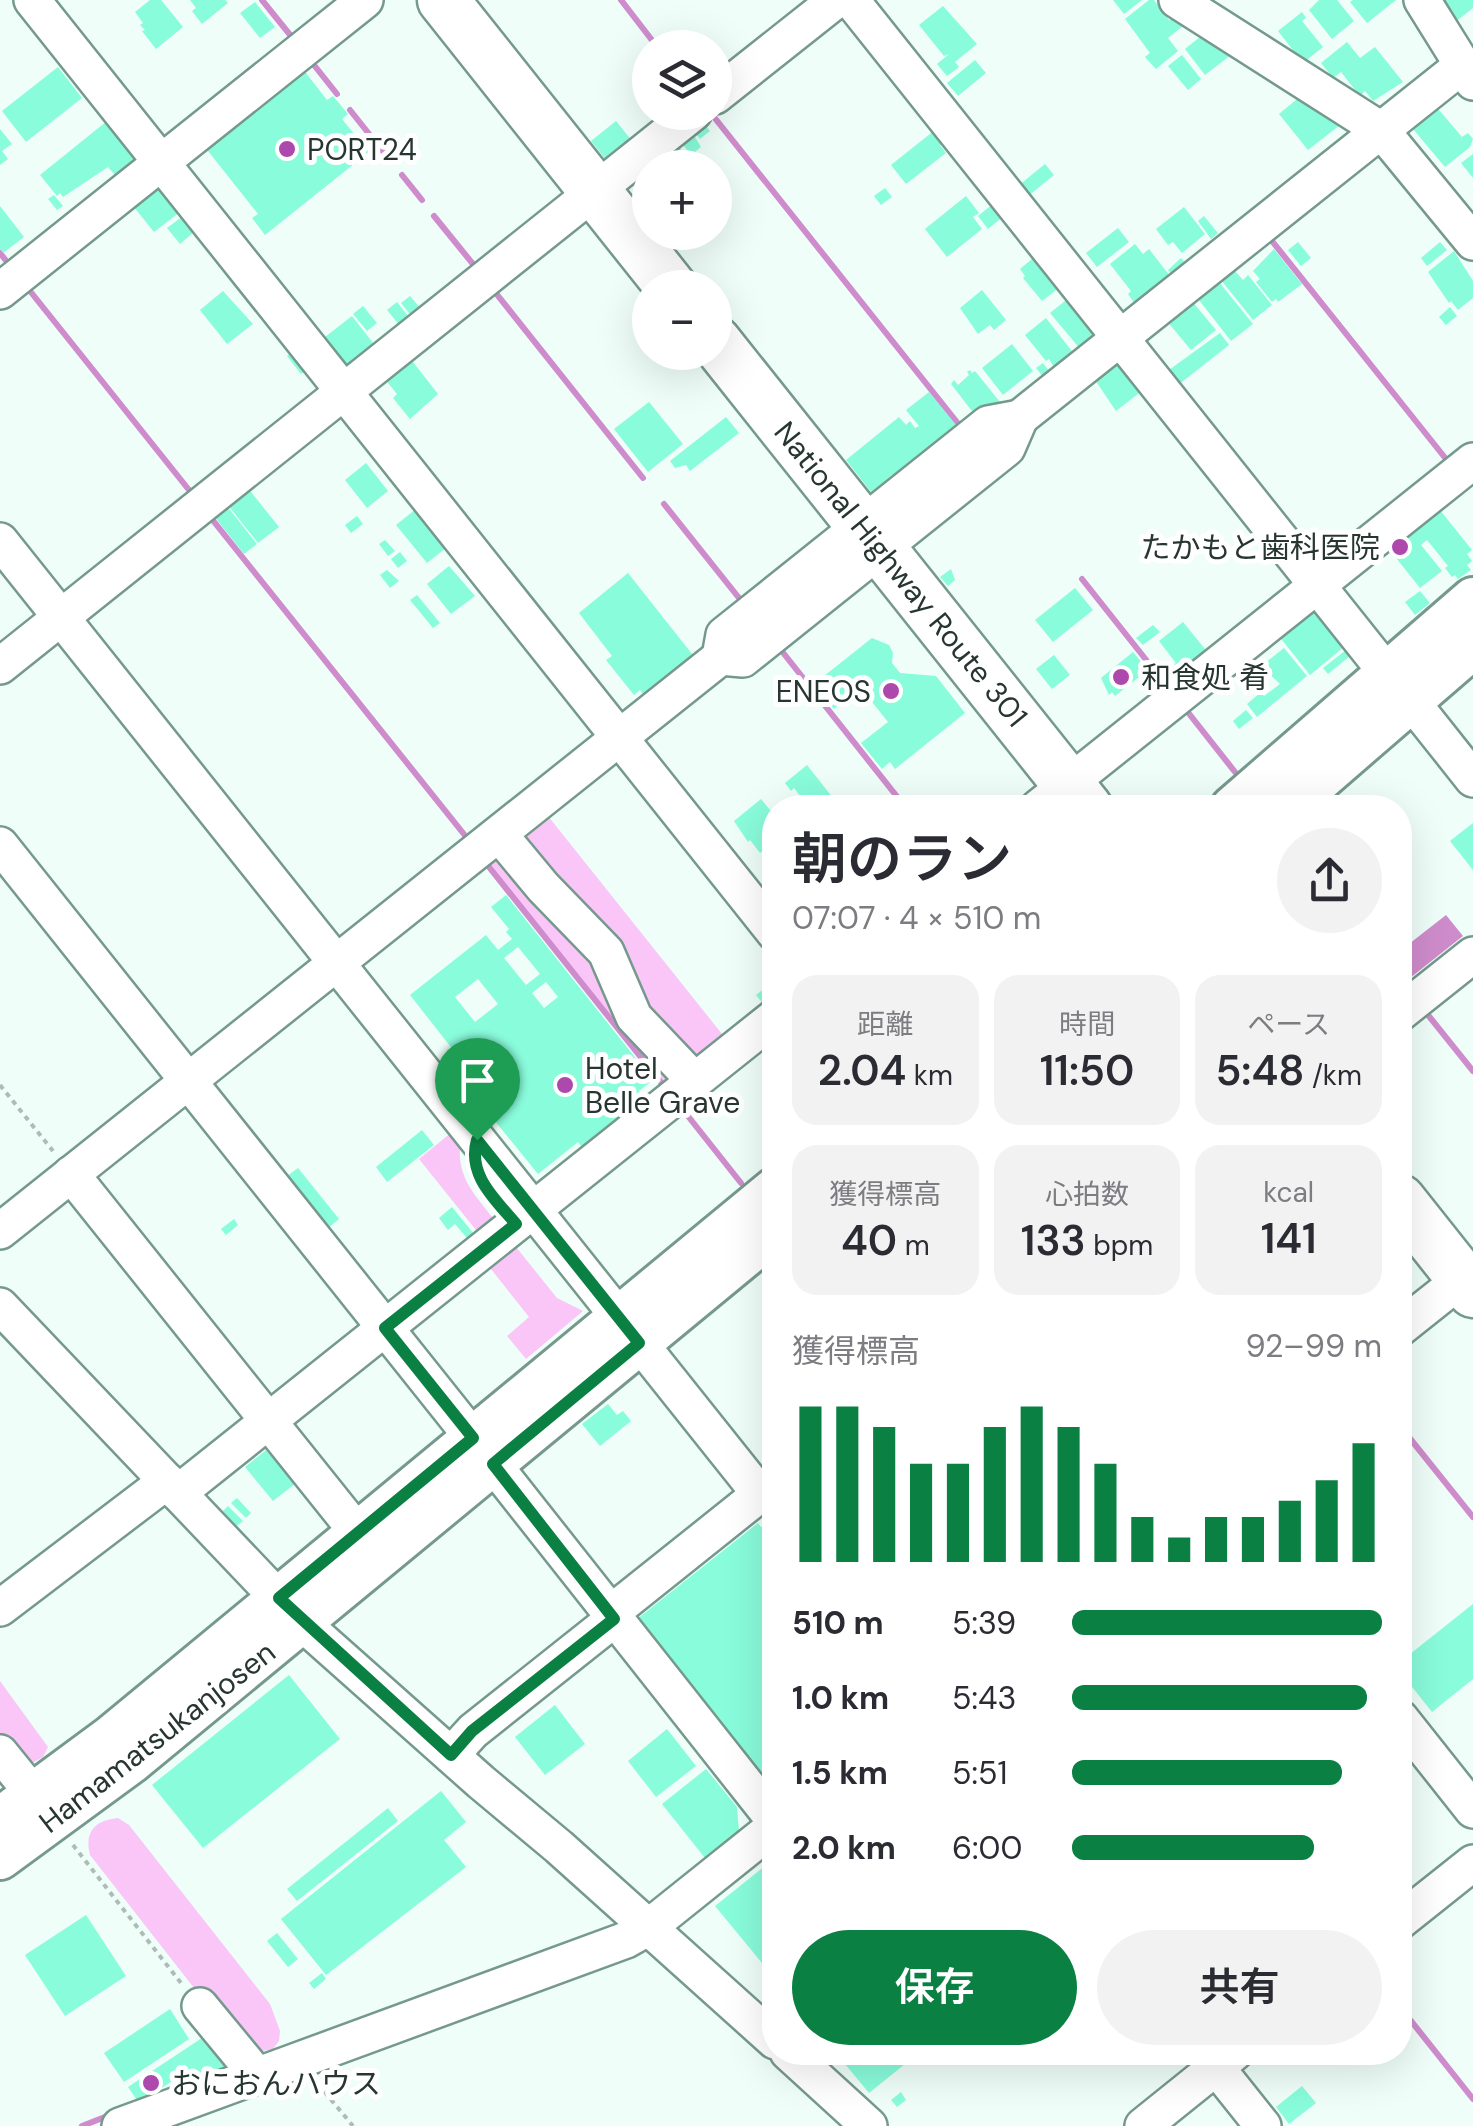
<!DOCTYPE html>
<html lang="ja">
<meta charset="utf-8">
<style>
body{margin:0;font-family:"DM Sans","Noto Sans JP",sans-serif;background:#f2f2f3;color:#2b2b33;height:100vh;display:flex;flex-direction:column;font-size:38px;white-space:nowrap}
*{box-sizing:border-box;margin:0}
p{font-size:32px;color:#7c7c81}
.icon{flex:none;width:55px;height:55px;fill:none;stroke:currentColor;stroke-width:2;stroke-linecap:round;stroke-linejoin:round}
.map{position:relative;flex:1;overflow:hidden}
.sheet{position:absolute;left:762px;top:795px;width:650px;height:1270px;display:flex;flex-direction:column;background:#fff;border-radius:40px;box-shadow:0 10px 40px #0002}
.sheet>*{flex:none}
.controls{position:absolute;left:632px;top:30px;display:grid;gap:20px}
.controls a{display:grid;place-items:center;width:100px;height:100px;border-radius:50%;background:#fff;box-shadow:0 10px 40px #0002;font-size:50px}
.pin{position:absolute;display:grid;place-items:center;width:85px;height:85px;color:#fff;margin:-102px -42px;border-radius:50% 50% 50% 0;rotate:-45deg;box-shadow:0 0 10px #0007}
.pin .icon{rotate:45deg}
.round{display:grid;place-items:center;flex:none;width:105px;height:105px;border-radius:52px;background:#f2f2f3}
.summary{display:flex;align-items:center;justify-content:space-between;height:170px;padding:0 30px}
h1{font-size:55px;font-weight:600;line-height:75px}
.metrics{display:grid;grid-template-columns:repeat(3,1fr);gap:15px;height:170px;padding:10px 30px}
.metrics div{display:grid;align-content:center;border-radius:25px;background:#f2f2f3;text-align:center}
.metrics b{font-size:42px;font-weight:600}
.metrics small{font-size:28px;font-weight:400}
.metrics p{font-size:28px}
.chart{height:280px;padding:20px 30px}
.chart p{display:flex;justify-content:space-between}
.chart svg{width:100%;height:180px;margin-top:10px;stroke:#0b8043;stroke-width:6}
.primary-button{display:flex;gap:20px;margin-top:auto;padding:20px 30px}
.primary-button a{flex:1;height:115px;border-radius:60px;background:#0b8043;color:#fff;font-size:40px;font-weight:600;line-height:115px;text-align:center}
.primary-button a+a{background:#f2f2f3;color:#2b2b33}
ul{padding:0 30px;list-style:none;font-size:32px}
li{display:grid;grid-template-columns:160px 120px 1fr;align-items:center;height:75px}
li i{height:25px;border-radius:12px;background:#0b8043}
.map>svg:first-child{display:block}
.green{fill:#f9c6f7}
.water{fill:#cf8ccc}
.lines{fill:none;stroke-linecap:round;stroke-linejoin:round}
.stream{stroke:#cf8ccc;stroke-width:6}
.building{fill:#89fcdb;fill-rule:evenodd}
.minor-casing{stroke:#76998d;stroke-width:40}
.major-casing{stroke:#76998d;stroke-width:48}
.highway-casing{stroke:#76998d;stroke-width:55}
.path{stroke:#adbcb7;stroke-width:4;stroke-dasharray:5 5;stroke-linecap:butt}
.minor{stroke:#fff;stroke-width:35}
.major{stroke:#fff;stroke-width:42}
.highway{stroke:#fff;stroke-width:50}
.route-casing{stroke:#fff;stroke-width:20}
.route{stroke:#0b8043;stroke-width:12}
.poi-dot{fill:#ad48ad;stroke:#fff;stroke-width:4}
.labels{text-anchor:middle;dominant-baseline:central;stroke-width:10;stroke-linejoin:round;paint-order:stroke}
.poi-label{font-size:30px;fill:#273631;stroke:#fff;text-anchor:start}
.street-label{font-size:30px;fill:#273631;stroke:#fff}
</style>
<div class="map">
<svg width="1473" height="2126" viewBox="0 0 1473 2126">
<rect width="100%" height="100%" fill="#effef9"/>
<g class="green">
<path d="M544,811L730,1044L670,1092L485,858Z"/>
<path d="M458,1127L462,1132C453,1175 472,1191 497,1223L484,1240L419,1159Z"/>
<path d="M512,1242L557,1298L583,1311L526,1359L507,1336L529,1317L483,1259Z"/>
<path d="M0,1681L48,1747L43,1757L27,1766L0,1742Z"/>
<path d="M118,1818L129,1825L270,2004L280,2031L279,2041L273,2049L251,2053L205,2002L90,1855C84,1832 95,1820 118,1818Z"/>
</g>
<path class="water" d="M1446,915L1463,936L1410,978L1400,965V951Z"/>
<g class="lines">
<g class="stream">
<path d="M262,0L295,41"/>
<path d="M621,0L658,48"/>
<path d="M310,60L337,94"/>
<path d="M350,110L389,159"/>
<path d="M710,112L964,431"/>
<path d="M402,175L422,200"/>
<path d="M434,216L477,269"/>
<path d="M1268,236L1450,464"/>
<path d="M0,253L11,267"/>
<path d="M26,286L193,495"/>
<path d="M491,287L643,478"/>
<path d="M664,504L743,603"/>
<path d="M207,513L471,843"/>
<path d="M1082,579L1170,690"/>
<path d="M777,645L906,808"/>
<path d="M1183,706L1235,772"/>
<path d="M485,862L667,1090"/>
<path d="M1424,1010L1473,1071"/>
<path d="M680,1106L741,1183"/>
<path d="M1400,1426L1473,1517"/>
<path d="M1400,2007L1473,2099"/>
<path d="M82,2126L110,2115"/>
</g>
</g>
<g class="building">
<path d="M150,0H161L183,27L156,49L142,31L145,30L140,25L143,23L135,12Z"/>
<path d="M190,0H225L228,3L202,24L192,11L196,8Z"/>
<path d="M1113,0H1142L1124,14Z"/>
<path d="M1149,0H1154L1169,20L1176,15L1188,22L1168,38L1178,51L1156,69L1145,57L1150,53L1125,19Z"/>
<path d="M1319,0H1337L1354,21L1332,39L1309,10Z"/>
<path d="M1353,0H1396L1367,23L1350,2Z"/>
<path d="M1436,0H1473V8L1454,23Z"/>
<path d="M255,2L275,27L260,38L240,13Z"/>
<path d="M943,6L977,44L955,62L959,67L947,76L937,64L949,54L944,56L919,25Z"/>
<path d="M1302,12L1306,18L1302,21L1323,47L1303,63L1278,31Z"/>
<path d="M1205,33L1231,55L1205,75L1185,49Z"/>
<path d="M1347,42L1360,58L1375,47L1403,82L1373,101L1365,91L1360,96L1341,72L1333,78L1321,63Z"/>
<path d="M1182,55L1201,79L1188,90L1168,66Z"/>
<path d="M975,60L986,73L958,96L947,83Z"/>
<path d="M58,67L82,98L26,142L2,111Z"/>
<path d="M302,68L327,100L333,96L348,114L342,119L369,152L265,235L252,218L258,214L204,146Z"/>
<path d="M1302,95L1326,107L1340,125L1308,150L1279,114Z"/>
<path d="M1433,103L1462,137L1468,133L1473,139L1470,147L1445,167L1408,123Z"/>
<path d="M107,121L141,163L119,180L108,167L63,197L60,193L57,196L40,175Z"/>
<path d="M616,121L636,146L611,166L591,141Z"/>
<path d="M703,122L710,131L700,139L693,130Z"/>
<path d="M689,127L701,147L691,155L677,137Z"/>
<path d="M0,129L12,144L2,151L8,159L0,165Z"/>
<path d="M935,130L945,142L940,145L946,153L906,184L891,165Z"/>
<path d="M674,141L693,165L689,168H681L665,148Z"/>
<path d="M1473,154V178L1461,163Z"/>
<path d="M1045,164L1054,175L1027,197L1018,186Z"/>
<path d="M160,185L180,212L154,232L133,206Z"/>
<path d="M885,188L892,197L881,205L874,196Z"/>
<path d="M54,195L63,206L57,210L48,199Z"/>
<path d="M966,196L979,213L973,217L982,229L947,257L925,229Z"/>
<path d="M999,199L1009,212L988,229L978,216Z"/>
<path d="M0,206L24,237L3,253L0,249Z"/>
<path d="M1184,207L1205,234L1182,253L1173,242L1168,245L1156,229Z"/>
<path d="M183,216L195,231L180,244L167,228Z"/>
<path d="M1204,216L1218,233L1211,239L1198,221Z"/>
<path d="M1118,228L1129,242L1097,267L1086,253Z"/>
<path d="M1298,242L1311,258L1301,266L1288,250Z"/>
<path d="M1440,242L1447,250L1427,266L1421,258Z"/>
<path d="M1135,244L1143,254L1149,249L1173,280L1138,308L1128,294L1131,291L1110,264Z"/>
<path d="M1274,249L1302,284L1278,302L1276,299L1272,302L1256,282L1260,279L1253,271Z"/>
<path d="M1454,251L1473,281V298L1458,310L1451,301L1449,303L1428,272Z"/>
<path d="M1038,254L1065,283L1042,301L1023,278L1025,276L1020,269Z"/>
<path d="M1181,258L1191,270L1177,281L1168,270Z"/>
<path d="M1234,270L1243,280L1248,275L1272,305L1253,320L1221,280Z"/>
<path d="M1219,282L1253,324L1231,341L1199,300Z"/>
<path d="M982,290L1006,320L994,330L990,325L978,334L960,308Z"/>
<path d="M223,291L253,324L227,344L200,310Z"/>
<path d="M1075,293L1105,331L1081,350L1050,313Z"/>
<path d="M410,296L426,315L416,322L401,303Z"/>
<path d="M1191,300L1216,330L1191,350L1166,320Z"/>
<path d="M397,302L415,325L405,332L387,310Z"/>
<path d="M363,306L377,323L367,331L353,314Z"/>
<path d="M1450,307L1457,316L1446,325L1439,317Z"/>
<path d="M352,316L377,348L349,370L332,351L335,349L325,337Z"/>
<path d="M1046,318L1078,359L1058,374L1049,359L1046,361L1025,335Z"/>
<path d="M1220,333L1229,345L1173,389L1162,375Z"/>
<path d="M1012,344L1033,371L1003,395L982,368Z"/>
<path d="M294,350L309,368L301,374L287,356Z"/>
<path d="M406,353L438,394L410,419L393,398L397,394L380,373Z"/>
<path d="M1122,354L1143,390L1116,411L1093,377Z"/>
<path d="M1043,363L1054,377L1047,382L1036,368Z"/>
<path d="M970,370L972,373L975,371L1000,402L985,414L975,415L951,384L954,380L958,385L969,375L967,372Z"/>
<path d="M929,392L957,426L954,428L958,434L898,483L892,475L886,480L891,487L881,495L876,488L871,492L846,460L899,417L906,425L910,421L915,428L919,426L906,410Z"/>
<path d="M649,402L683,444L648,472L614,429Z"/>
<path d="M726,417L739,433L690,471L686,465L675,468L670,461Z"/>
<path d="M366,463L388,491L367,508L345,480Z"/>
<path d="M243,482L279,527L258,543L223,499Z"/>
<path d="M223,501L257,544L244,554L210,511Z"/>
<path d="M421,505L451,544L427,563L396,525Z"/>
<path d="M1436,505L1472,550L1467,554L1472,561L1467,565L1471,570L1458,579L1455,575L1452,577L1445,568L1448,566L1427,540L1421,545L1442,571L1420,588L1389,549Z"/>
<path d="M357,516L363,524L351,533L345,525Z"/>
<path d="M385,540L395,551L388,556L379,544Z"/>
<path d="M400,552L407,561L398,568L391,559Z"/>
<path d="M449,566L475,596L451,614L427,584Z"/>
<path d="M951,569L955,580L948,586L940,577Z"/>
<path d="M387,570L399,581L390,588L380,575Z"/>
<path d="M628,573L696,659L646,699L640,690L634,695L606,660L612,656L579,613Z"/>
<path d="M1075,588L1093,610L1053,642L1035,620Z"/>
<path d="M1420,591L1430,603L1415,615L1405,602Z"/>
<path d="M417,595L440,623L433,628L410,600Z"/>
<path d="M1317,596L1350,642L1310,675L1274,630Z"/>
<path d="M1183,622L1209,654L1185,673L1174,664L1176,663L1159,641Z"/>
<path d="M1153,625L1160,632L1143,645L1136,638Z"/>
<path d="M872,638L889,645L893,653L892,663L900,673L936,676L965,713L895,769L890,762L882,769L861,743L888,722L861,688L834,709L814,684Z"/>
<path d="M1284,648L1307,676L1257,717L1247,704L1261,692L1264,696L1280,684L1261,666Z"/>
<path d="M1346,650L1351,655L1328,674L1323,668Z"/>
<path d="M1133,652L1148,670L1115,696L1112,692L1109,695L1101,678Z"/>
<path d="M1054,655L1070,675L1052,689L1036,669Z"/>
<path d="M1246,710L1253,718L1239,729L1233,721Z"/>
<path d="M807,765L833,798L821,808H809L794,788L791,791L785,783Z"/>
<path d="M761,799L775,816V841L760,853L750,840L748,842L734,821Z"/>
<path d="M1473,823V870L1450,841Z"/>
<path d="M506,895L653,1080L639,1091L650,1105L588,1154L578,1142L538,1174L473,1094L485,1084L471,1066L468,1069L410,995L486,935L498,950L512,939L506,932L509,929L491,907ZM518,947L540,974L526,985L504,958ZM478,979L498,1004L475,1022L455,997ZM546,982L558,997L544,1008L532,993Z"/>
<path d="M775,980V1004L768,1010L756,995Z"/>
<path d="M422,1130L434,1145L387,1182L376,1167Z"/>
<path d="M298,1168L339,1219L323,1232L282,1180Z"/>
<path d="M452,1207L478,1239L472,1244L455,1224L448,1230L439,1218Z"/>
<path d="M234,1219L238,1225L226,1235L221,1229Z"/>
<path d="M608,1404L617,1415L623,1411L631,1421L600,1446L582,1424Z"/>
<path d="M266,1450L270,1455L276,1450L300,1480L273,1501L245,1467Z"/>
<path d="M237,1498L251,1513L246,1518L231,1503Z"/>
<path d="M228,1506L243,1521L237,1526L223,1511Z"/>
<path d="M775,1516V1802L632,1623L758,1523L761,1527Z"/>
<path d="M1473,1604V1679L1432,1712L1405,1678L1403,1680L1400,1676V1662Z"/>
<path d="M289,1675L340,1739L203,1848L152,1785Z"/>
<path d="M555,1705L585,1744L545,1775L515,1737Z"/>
<path d="M667,1729L696,1766L656,1797L628,1761Z"/>
<path d="M706,1769L737,1807L739,1831L705,1858L662,1804Z"/>
<path d="M441,1791L466,1822L444,1840L466,1867L326,1975L281,1919Z"/>
<path d="M388,1808L398,1821L297,1901L287,1889Z"/>
<path d="M775,1858V1979L715,1906Z"/>
<path d="M86,1915L126,1976L65,2016L25,1955Z"/>
<path d="M277,1933L298,1959L288,1967L267,1941Z"/>
<path d="M322,1973L326,1979L314,1989L309,1983Z"/>
<path d="M170,2009L189,2039L124,2082L104,2053Z"/>
<path d="M211,2032L233,2066L179,2087L174,2080L139,2103L128,2087Z"/>
<path d="M835,2052H920L869,2093Z"/>
<path d="M1302,2086L1316,2103L1289,2124L1276,2107Z"/>
<path d="M901,2092L906,2100L897,2107L891,2100Z"/>
</g>
<g class="lines">
<defs>
<g id="minor">
<path d="M32,0L775,933"/>
<path d="M851,0L1387,673"/>
<path d="M1177,0L1381,130L1473,242"/>
<path d="M1422,0L1473,82"/>
<path d="M715,96L836,0"/>
<path d="M0,291L365,0"/>
<path d="M1020,418L1007,448L743,659L720,657L724,635L988,424Z"/>
<path d="M1002,432L1463,65"/>
<path d="M0,541L760,1494"/>
<path d="M0,666L694,112"/>
<path d="M1411,701L1473,779"/>
<path d="M1038,808L1473,461"/>
<path d="M499,834L543,887L606,952L634,1017L695,1081"/>
<path d="M0,845L473,1438"/>
<path d="M1400,1013L1473,955"/>
<path d="M71,1174L358,1533"/>
<path d="M0,1231L846,557"/>
<path d="M0,1306L301,1622L481,1782L559,1847L775,2041"/>
<path d="M1400,1328L1473,1270"/>
<path d="M493,1464L775,1821"/>
<path d="M178,1493L775,1017"/>
<path d="M0,1608L167,1481"/>
<path d="M611,1613L760,1494L767,1495L775,1489"/>
<path d="M1400,1718L1473,1810"/>
<path d="M0,1753L34,1795"/>
<path d="M451,1755L473,1731L614,1619"/>
<path d="M1400,1921L1473,1863"/>
<path d="M200,2006L256,2074"/>
<path d="M788,2052L869,2126"/>
<path d="M1204,2052L1263,2126"/>
<path d="M120,2126L626,1940L649,1927L775,1826"/>
<path d="M1143,2126L1235,2052"/>
</g>
<g id="major">
<path d="M1232,808L1473,599"/>
<path d="M1287,808L1473,647"/>
<path d="M0,1819L111,1737L775,1189"/>
<path d="M0,1858L131,1762L775,1231"/>
</g>
<g id="highway">
<path d="M443,0L672,288"/>
<path d="M715,341L1087,808"/>
<path d="M1400,1200L1473,1292"/>
</g>
</defs>
<use href="#minor" class="minor-casing"/>
<use href="#major" class="major-casing"/>
<use href="#highway" class="highway-casing"/>
<g class="path">
<path d="M0,1085L53,1151"/>
<path d="M73,1845L181,1983"/>
<path d="M318,2084L353,2126"/>
</g>
<use href="#minor" class="minor"/>
<use href="#major" class="major"/>
<use href="#highway" class="highway"/>
</g>
<g class="lines">
<defs>
<path id="route" d="M477,1140L639,1343L493,1464L614,1619L472,1731L451,1755L279,1598L473,1438L385,1328L516,1224C495,1199 467,1175 477,1140Z"/>
</defs>
<use href="#route" class="route-casing"/>
<use href="#route" class="route"/>
</g>
<g class="poi-dot">
<circle cx="287" cy="149" r="10"/>
<circle cx="1400" cy="547" r="10"/>
<circle cx="1121" cy="677" r="10"/>
<circle cx="891" cy="691" r="10"/>
<circle cx="565" cy="1085" r="10"/>
<circle cx="151" cy="2083" r="10"/>
</g>
<g class="labels">
<g class="poi-label">
<text x="307" y="149">PORT24</text>
<text x="1380" y="547" text-anchor="end">たかもと歯科医院</text>
<text x="1141" y="677">和食処 肴</text>
<text x="871" y="691" text-anchor="end">ENEOS</text>
<text x="585" y="1068">Hotel<tspan x="585" dy="34">Belle Grave</tspan></text>
<text x="171" y="2083">おにおんハウス</text>
</g>
<g class="street-label">
<text transform="translate(901 574) rotate(51)">National Highway Route 301</text>
<text transform="translate(157 1737) rotate(-38)">Hamamatsukanjosen</text>
</g>
</g>
</svg>
<div class="controls">
<a><svg class="icon" aria-label="layers" viewBox="0 0 24 24"><path d="M12 4l9 5-9 5-9-5zM3 14l9 5 9-5"/></svg></a>
<a>+</a>
<a>−</a>
</div>
<div class="pin" style="left:477px;top:1140px;background:#1e9e55"><svg class="icon" aria-label="arrive" viewBox="0 0 24 24"><path d="M6 21V4h12l-3 4 3 4H6"/></svg></div>
<section class="sheet">
<div class="summary"><div><h1>朝のラン</h1><p>07:07 · 4 × 510 m</p></div><a class="round"><svg class="icon" aria-label="share" viewBox="0 0 24 24"><path d="M12 15V3M7 8l5-5 5 5M5 13v7h14v-7"/></svg></a></div>
<div class="metrics">
<div><p>距離</p><b>2.04<small> km</small></b></div>
<div><p>時間</p><b>11:50</b></div>
<div><p>ペース</p><b>5:48<small> /km</small></b></div>
</div>
<div class="metrics">
<div><p>獲得標高</p><b>40<small> m</small></b></div>
<div><p>心拍数</p><b>133<small> bpm</small></b></div>
<div><p>kcal</p><b>141</b></div>
</div>
<div class="chart"><p><span>獲得標高</span>92–99 m</p>
<svg viewBox="0 0 160 44" preserveAspectRatio="none"><path d="M5 44V6M15 44V6M25 44V11M35 44V20M45 44V20M55 44V11M65 44V6M75 44V11M85 44V20M95 44V33M105 44V38M115 44V33M125 44V33M135 44V29M145 44V24M155 44V15"/></svg>
</div>
<ul>
<li><b>510 m</b>5:39<i style="width:100%"></i></li>
<li><b>1.0 km</b>5:43<i style="width:95%"></i></li>
<li><b>1.5 km</b>5:51<i style="width:87%"></i></li>
<li><b>2.0 km</b>6:00<i style="width:78%"></i></li>
</ul>
<div class="primary-button"><a>保存</a><a>共有</a></div>
</section>
</div>
